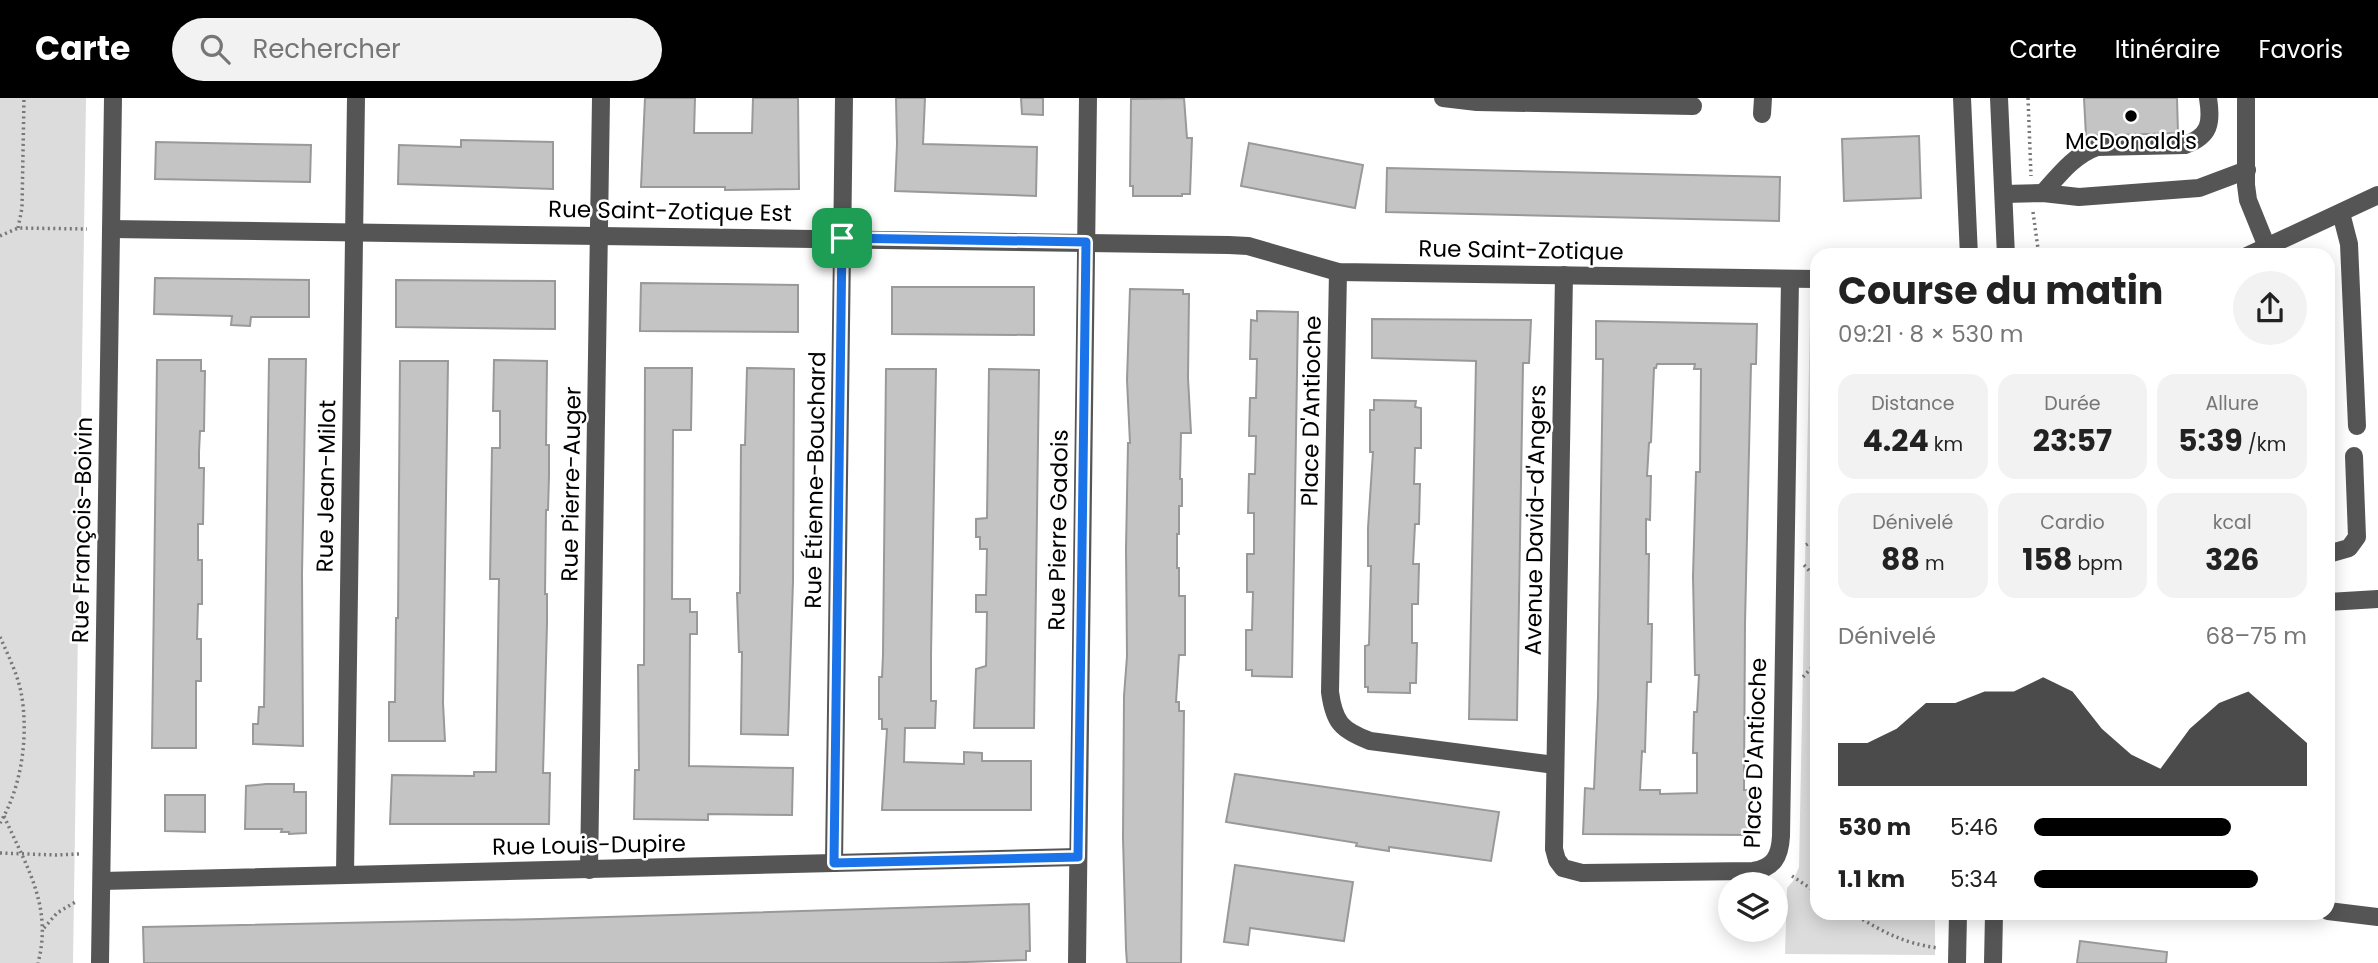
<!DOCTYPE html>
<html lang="fr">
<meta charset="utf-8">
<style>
body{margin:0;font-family:Poppins,sans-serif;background:#f2f2f2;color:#222;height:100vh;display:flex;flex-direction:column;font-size:26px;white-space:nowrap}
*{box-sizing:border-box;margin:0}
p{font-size:23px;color:#767676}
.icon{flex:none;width:38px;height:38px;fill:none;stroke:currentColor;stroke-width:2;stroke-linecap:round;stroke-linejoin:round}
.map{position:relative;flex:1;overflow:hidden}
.drawer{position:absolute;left:1810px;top:150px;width:525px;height:672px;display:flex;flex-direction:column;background:#fff;border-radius:21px;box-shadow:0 4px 18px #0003}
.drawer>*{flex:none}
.controls{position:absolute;left:1718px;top:774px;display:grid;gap:14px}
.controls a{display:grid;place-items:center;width:70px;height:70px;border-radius:50%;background:#fff;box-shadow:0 4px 18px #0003;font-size:35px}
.pin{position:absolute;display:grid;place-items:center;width:60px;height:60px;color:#fff;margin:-30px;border-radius:14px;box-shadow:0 4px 10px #0006}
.round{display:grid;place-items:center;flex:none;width:74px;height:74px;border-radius:37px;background:#f2f2f2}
.summary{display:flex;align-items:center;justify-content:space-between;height:119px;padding:0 28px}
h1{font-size:38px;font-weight:700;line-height:52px}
.stats{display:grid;grid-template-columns:repeat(3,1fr);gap:10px;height:119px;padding:7px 28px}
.stats div{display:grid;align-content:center;border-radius:18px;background:#f2f2f2;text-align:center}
.stats b{font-size:30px;font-weight:700}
.stats small{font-size:19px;font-weight:400}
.stats p{font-size:19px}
.chart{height:196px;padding:14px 28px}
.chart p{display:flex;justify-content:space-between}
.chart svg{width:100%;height:126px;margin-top:7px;fill:#000;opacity:.7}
ul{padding:0 28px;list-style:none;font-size:23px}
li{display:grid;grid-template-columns:112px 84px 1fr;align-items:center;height:52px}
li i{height:18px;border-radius:9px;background:#000}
header{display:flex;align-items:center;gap:42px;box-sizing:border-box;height:98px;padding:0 35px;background:#000;color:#fff}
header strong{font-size:33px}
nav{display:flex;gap:38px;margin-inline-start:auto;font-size:24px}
.search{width:490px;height:63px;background:#f2f2f2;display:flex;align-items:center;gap:18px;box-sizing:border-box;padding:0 24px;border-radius:38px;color:#767676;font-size:26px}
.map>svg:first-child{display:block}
.green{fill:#dcdcdc}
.building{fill:#c4c4c4;stroke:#999;stroke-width:2;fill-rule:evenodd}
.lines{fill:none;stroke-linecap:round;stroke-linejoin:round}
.path{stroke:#777;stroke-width:3.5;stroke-dasharray:2 3.5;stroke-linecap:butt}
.minor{stroke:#555;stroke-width:18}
.route-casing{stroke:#fff;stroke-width:14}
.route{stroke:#1a73e8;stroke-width:9}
.poi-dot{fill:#000;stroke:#fff;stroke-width:2.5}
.labels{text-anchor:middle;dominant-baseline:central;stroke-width:5;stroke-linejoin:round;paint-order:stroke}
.poi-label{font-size:23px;fill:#000;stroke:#fff}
.street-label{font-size:23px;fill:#000;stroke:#fff}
</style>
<header>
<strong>Carte</strong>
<div class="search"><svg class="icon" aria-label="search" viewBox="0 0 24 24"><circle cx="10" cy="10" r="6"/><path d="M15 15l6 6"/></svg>Rechercher</div>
<nav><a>Carte</a><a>Itinéraire</a><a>Favoris</a></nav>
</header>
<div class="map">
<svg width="2378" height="865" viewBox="0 0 2378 865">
<rect width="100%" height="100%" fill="#fff"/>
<g class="green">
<path d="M0,0H86L73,865H0Z"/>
<path d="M1816,207V816H1935V857L1785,856L1787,790L1793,783L1799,769L1810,218L1812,210Z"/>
</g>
<g class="building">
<path d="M645,0H695L694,35H752L753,0H798L799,91L725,92V89H641Z"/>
<path d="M896,0H925L923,46L1037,49L1036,98L895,93L897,46Z"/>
<path d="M1021,0H1043V17L1022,16Z"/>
<path d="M1184,0L1187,40H1192L1190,96H1182V98H1133V88H1130L1131,1Z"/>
<path d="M2084,0H2177L2178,35L2086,38Z"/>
<path d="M1919,38L1921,100L1844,103L1842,41Z"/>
<path d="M461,42L553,44V91L398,86L399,47L461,49Z"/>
<path d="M156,44L311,47L310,84L155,81Z"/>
<path d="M1249,45L1363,67L1355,110L1241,88Z"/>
<path d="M1387,70L1780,79L1779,123L1386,114Z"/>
<path d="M155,180L309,182V219H251L250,228L231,227L232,218L154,216Z"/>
<path d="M396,182L555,183V231L396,229Z"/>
<path d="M641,185L798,187V234L640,233Z"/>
<path d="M892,189H1034V237L892,236Z"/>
<path d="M1130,191L1183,192V196H1189L1188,280L1191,335H1181L1180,381H1182V408H1179V436H1177V470H1179V498H1185V557H1179L1176,604H1179V613H1184L1181,865H1127L1126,851L1123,740L1124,598L1127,558L1126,451L1128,345H1130L1127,282Z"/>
<path d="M1257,213L1298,214L1292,579L1252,578V572H1246V532H1252L1253,494H1247V456H1254V415H1248L1249,376H1255L1256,338H1249L1250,300H1256L1257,261H1250L1251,222L1257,223Z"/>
<path d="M1372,221L1531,222L1529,265H1523L1517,622L1469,621L1476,263L1372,260Z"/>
<path d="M1596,223L1757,226L1756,266H1751L1745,525L1744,692H1750L1751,737L1583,736L1585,690L1594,691L1598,599L1603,261H1596ZM1657,266H1695L1694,271H1701L1700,374H1696L1693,478L1695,577H1699L1697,614H1694L1693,655H1697V695L1660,696V692H1640L1642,653L1645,654L1647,584H1651L1652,526H1648L1649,456H1646V421L1650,422L1651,378H1647L1649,345L1651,344L1654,270H1656Z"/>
<path d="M269,261H306L302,475L303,648L253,646V626H258L259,609H264Z"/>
<path d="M157,262H201V273H205L204,333H200L199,354V370H204L203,426H198V462H202V506H198L197,541H201V583H196V650H152Z"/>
<path d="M494,262L547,263L546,347H549V378L548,412H546L545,496H547V526L543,675H550L549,726H390L392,677L474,678V674H496L499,481H490L492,350H500V313H493Z"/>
<path d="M400,263H448L443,605L445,643H389V604H395L396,520H398Z"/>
<path d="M645,270H692L691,332H673L672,501H690V514H697V536H690L689,668L793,670L792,717L708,716V722L634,721L635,672H639L638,567H644Z"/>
<path d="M747,270L794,271L793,483L788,637L741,636L742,554H739L737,495H740L741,347H745Z"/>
<path d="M886,271H936L931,556V603H936L935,630H905L904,664L964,666V654L982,655V663H1031V712H882L887,631H882V621H879V579H882L883,557Z"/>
<path d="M989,271L1039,272L1034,630H974L976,571L986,568L987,514H976V497H986L987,451H980V439H976V421L987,420Z"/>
<path d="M1374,302L1416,303L1415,309L1421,310V350H1415L1414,386H1420L1419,426H1415L1413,466H1419L1418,506H1412V545H1417L1416,585H1410V595L1368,594V589H1365V548L1369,547L1371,468H1368V430L1373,354H1370V312H1374Z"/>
<path d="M1235,676L1499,714L1491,763L1389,749V753L1356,748L1357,745L1226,724Z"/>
<path d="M266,686H294V694H306V735L289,736V734H281L282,731H245L246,688Z"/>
<path d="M165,697H205V734L165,733Z"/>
<path d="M1235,767L1353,784L1344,843L1250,830L1248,847L1224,844Z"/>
<path d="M1029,806L1030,853H1026V862L937,865H144L143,829L541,821Z"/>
<path d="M2080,843L2167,854L2166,865H2077Z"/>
</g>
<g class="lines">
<g class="path">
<path d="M2028,0L2031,78"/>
<path d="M2033,114L2039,158"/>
<path d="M18,130L22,110L24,0"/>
<path d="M0,138L18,130L87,131"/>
<path d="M1806,447L1816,441"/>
<path d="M1804,467L1816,480"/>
<path d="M0,539C8,557 17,575 21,594C29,636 22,689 0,725"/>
<path d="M1803,579L1816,565"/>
<path d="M4,718C26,768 53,808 38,865"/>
<path d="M0,755L55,757L79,756"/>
<path d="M1792,778L1816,794"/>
<path d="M1853,816C1884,834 1902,845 1938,850"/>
<path d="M44,830L57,815L77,803"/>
</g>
<g class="minor">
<path d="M1443,0L1477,4L1693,8"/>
<path d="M1962,0L1969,158"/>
<path d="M1999,0L2006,158"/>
<path d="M2246,0V87L2248,102L2267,149"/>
<path d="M1762,16L1763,0"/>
<path d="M2043,95C2059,77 2074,57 2097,49L2185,47C2210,38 2212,25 2208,0"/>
<path d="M2004,96L2043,95L2079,99L2199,90L2247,72"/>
<path d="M2341,115L2349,146L2357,328"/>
<path d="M111,131L1229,147L1248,148L1338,174L1816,181"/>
<path d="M2247,158L2378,97"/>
<path d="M1338,174L1330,594C1334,624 1341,632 1370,643L1555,667"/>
<path d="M1564,177L1554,751L1557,762L1563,770L1582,775L1753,773C1774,770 1780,758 1781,738L1790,181"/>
<path d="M2328,456L2349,450L2357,439L2354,358"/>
<path d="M2328,504L2378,501"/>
<path d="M834,765L844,0"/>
<path d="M589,772L601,0"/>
<path d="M345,776L356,0"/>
<path d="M102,783L1078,759"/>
<path d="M2328,813L2378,819"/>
<path d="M100,865L113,0"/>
<path d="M1077,865L1088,0"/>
<path d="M1957,865L1958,816"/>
<path d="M1993,865L1994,816"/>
</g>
</g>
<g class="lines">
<defs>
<path id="route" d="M842,140L1086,144L1078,759L834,765Z"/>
</defs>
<use href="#route" class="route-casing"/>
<use href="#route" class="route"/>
</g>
<circle class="poi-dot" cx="2131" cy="18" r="7"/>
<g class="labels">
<g class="poi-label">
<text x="2131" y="43">McDonald's</text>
</g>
<g class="street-label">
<text transform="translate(670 113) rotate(1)">Rue Saint-Zotique Est</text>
<text transform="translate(1521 152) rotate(1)">Rue Saint-Zotique</text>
<text transform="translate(1311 313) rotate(-89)">Place D'Antioche</text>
<text transform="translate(815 382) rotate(-89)">Rue Étienne-Bouchard</text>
<text transform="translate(571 386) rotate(-89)">Rue Pierre-Auger</text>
<text transform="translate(326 388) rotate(-89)">Rue Jean-Milot</text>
<text transform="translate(1535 422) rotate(-89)">Avenue David-d'Angers</text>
<text transform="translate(82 432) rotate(-89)">Rue François-Boivin</text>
<text transform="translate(1058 432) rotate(-89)">Rue Pierre Gadois</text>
<text transform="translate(1755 655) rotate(-88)">Place D'Antioche</text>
<text transform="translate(589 747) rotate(-1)">Rue Louis-Dupire</text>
</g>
</g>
</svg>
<div class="controls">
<a><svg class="icon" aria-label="layers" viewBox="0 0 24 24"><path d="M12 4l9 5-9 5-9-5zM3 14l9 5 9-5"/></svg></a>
</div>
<div class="pin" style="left:842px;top:140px;background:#1e9e55"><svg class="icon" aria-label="arrive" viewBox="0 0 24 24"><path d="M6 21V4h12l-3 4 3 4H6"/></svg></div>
<section class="drawer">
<div class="summary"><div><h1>Course du matin</h1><p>09:21 · 8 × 530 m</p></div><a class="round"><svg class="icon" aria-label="share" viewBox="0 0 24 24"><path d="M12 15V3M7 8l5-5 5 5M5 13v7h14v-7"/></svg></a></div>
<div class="stats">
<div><p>Distance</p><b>4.24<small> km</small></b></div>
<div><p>Durée</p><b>23:57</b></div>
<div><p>Allure</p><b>5:39<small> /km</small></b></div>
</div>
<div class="stats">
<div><p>Dénivelé</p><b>88<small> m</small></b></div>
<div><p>Cardio</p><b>158<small> bpm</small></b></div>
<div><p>kcal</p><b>326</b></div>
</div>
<div class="chart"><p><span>Dénivelé</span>68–75 m</p>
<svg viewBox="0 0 160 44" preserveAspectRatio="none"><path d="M0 44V29L10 29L20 24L30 15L40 15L50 11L60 11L70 6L80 11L90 24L100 33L110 38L120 24L130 15L140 11L150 20L160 29V44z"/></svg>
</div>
<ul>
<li><b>530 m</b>5:46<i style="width:72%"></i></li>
<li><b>1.1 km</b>5:34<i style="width:82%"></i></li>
</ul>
</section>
</div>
